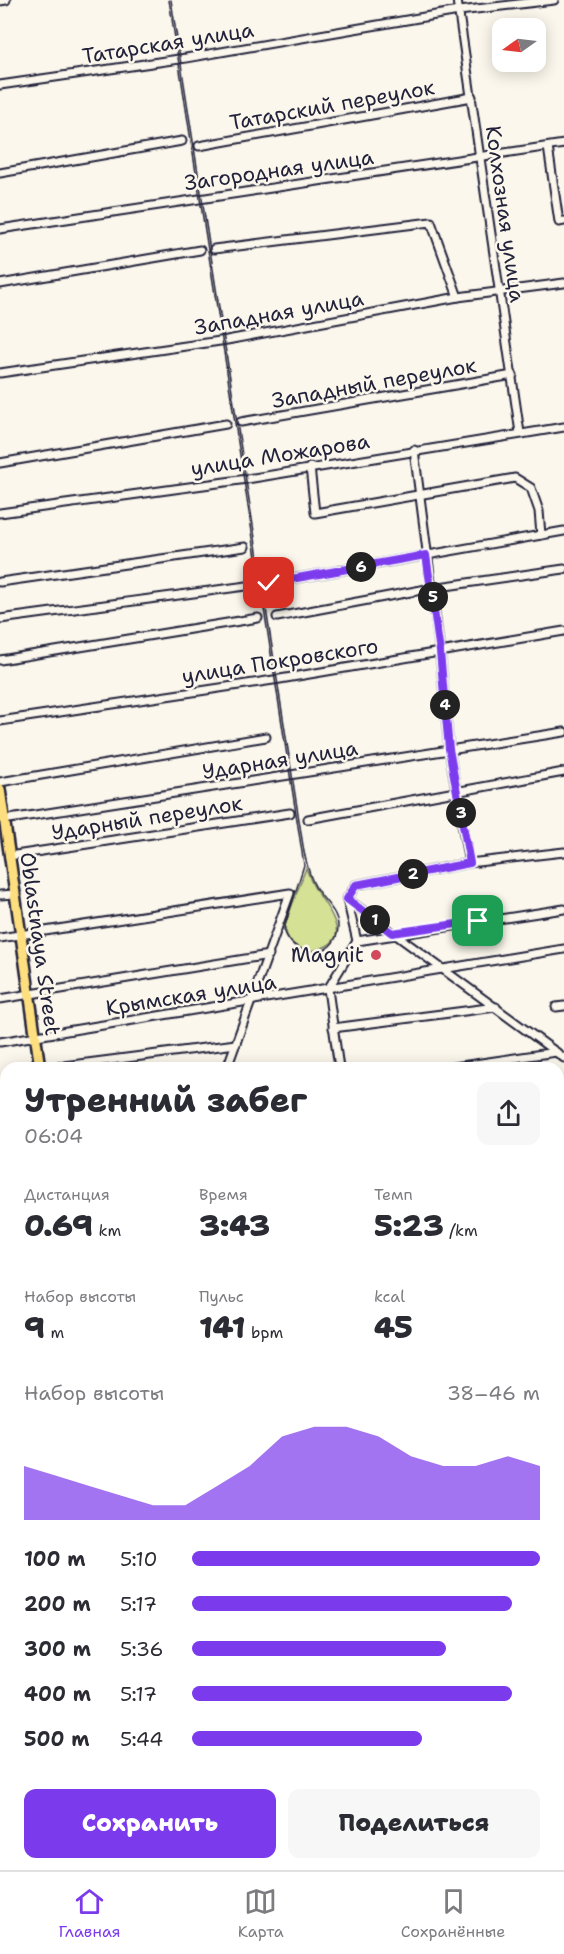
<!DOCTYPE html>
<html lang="ru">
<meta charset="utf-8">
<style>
body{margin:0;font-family:"Shantell Sans",sans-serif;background:#f7f7f7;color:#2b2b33;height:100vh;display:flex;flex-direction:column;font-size:22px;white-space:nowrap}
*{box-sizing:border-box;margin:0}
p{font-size:20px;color:#7c7c81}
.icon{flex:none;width:33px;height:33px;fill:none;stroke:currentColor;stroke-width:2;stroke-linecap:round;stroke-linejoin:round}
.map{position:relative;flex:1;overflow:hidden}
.details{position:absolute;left:0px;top:1062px;width:564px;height:808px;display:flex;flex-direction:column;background:#fff;border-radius:18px 18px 0 0;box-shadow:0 3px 15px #0003}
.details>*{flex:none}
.needle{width:39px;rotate:256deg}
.buttons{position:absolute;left:492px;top:18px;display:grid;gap:12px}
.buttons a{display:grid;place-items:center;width:54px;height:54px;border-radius:12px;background:#fff;box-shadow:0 3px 15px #0003;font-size:30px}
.pin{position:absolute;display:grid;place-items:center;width:51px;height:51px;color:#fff;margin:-26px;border-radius:12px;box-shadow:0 3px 9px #0006}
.km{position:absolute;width:30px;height:30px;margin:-15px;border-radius:50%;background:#222;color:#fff;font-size:16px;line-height:30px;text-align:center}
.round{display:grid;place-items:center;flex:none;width:63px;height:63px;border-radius:12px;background:#f7f7f7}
.overview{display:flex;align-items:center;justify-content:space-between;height:102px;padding:0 24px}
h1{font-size:33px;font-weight:800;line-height:45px}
.metrics{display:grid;grid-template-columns:repeat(3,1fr);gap:9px;height:102px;padding:6px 24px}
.metrics div{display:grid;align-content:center}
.metrics b{font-size:30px;font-weight:800}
.metrics small{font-size:16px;font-weight:400}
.metrics p{font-size:16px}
.chart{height:168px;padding:12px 24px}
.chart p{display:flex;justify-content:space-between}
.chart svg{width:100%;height:108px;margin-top:6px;fill:#7c3aed;opacity:.7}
.action{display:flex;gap:12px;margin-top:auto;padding:12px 24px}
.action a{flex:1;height:69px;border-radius:12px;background:#7c3aed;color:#fff;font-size:24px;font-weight:800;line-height:69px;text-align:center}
.action a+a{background:#f7f7f7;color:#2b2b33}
ul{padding:0 24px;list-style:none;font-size:20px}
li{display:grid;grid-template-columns:96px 72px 1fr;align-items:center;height:45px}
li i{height:15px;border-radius:8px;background:#7c3aed}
.dock{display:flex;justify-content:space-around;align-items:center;height:84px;border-top:2px solid #e1e1e2;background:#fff;font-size:16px;color:#7c7c81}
.dock a{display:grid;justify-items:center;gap:3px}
.dock .current{color:#7c3aed}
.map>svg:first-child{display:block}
.green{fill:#d5e295;stroke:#7c8268;stroke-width:1.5}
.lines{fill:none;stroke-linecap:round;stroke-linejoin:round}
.minor-casing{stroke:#22223b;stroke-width:11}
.major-casing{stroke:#22223b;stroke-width:14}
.minor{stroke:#fbf7ec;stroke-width:7}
.major{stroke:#fedf80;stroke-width:9}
.tram{stroke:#22223b;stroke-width:1.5}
.route-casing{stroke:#fff;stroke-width:12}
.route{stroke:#7c3aed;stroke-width:8}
.poi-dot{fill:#d1495b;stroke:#fbf7ec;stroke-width:2}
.labels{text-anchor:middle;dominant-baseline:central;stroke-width:5;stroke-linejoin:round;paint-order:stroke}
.street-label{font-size:21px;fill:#22223b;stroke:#fbf7ec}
.poi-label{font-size:21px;fill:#22223b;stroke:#fbf7ec;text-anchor:end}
</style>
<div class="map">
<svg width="564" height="1870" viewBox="0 0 564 1870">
<rect width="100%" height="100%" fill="#fbf7ec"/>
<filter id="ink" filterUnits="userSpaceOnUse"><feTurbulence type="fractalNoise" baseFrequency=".0167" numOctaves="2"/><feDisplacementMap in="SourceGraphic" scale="12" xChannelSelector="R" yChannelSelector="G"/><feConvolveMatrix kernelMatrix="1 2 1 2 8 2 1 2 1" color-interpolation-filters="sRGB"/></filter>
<g filter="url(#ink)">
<g class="green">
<path d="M306,868C309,875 311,884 316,890C330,912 357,944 310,951C294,948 285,940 285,924Z"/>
<path d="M6,1668V1864L324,1865L319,1870H0V1673Z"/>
<path d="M407,1865H489L495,1870H413Z"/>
</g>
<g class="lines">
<defs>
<g id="minor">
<path d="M457,0L520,433"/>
<path d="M0,1L6,0"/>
<path d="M0,85L186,58L459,11L554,0"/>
<path d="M199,146L472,97"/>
<path d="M548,147L559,222L564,221"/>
<path d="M0,173L182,141"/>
<path d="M0,229L564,144"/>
<path d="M214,249L431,222L458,297"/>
<path d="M0,284L200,250"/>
<path d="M0,373L227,340L458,297L564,283"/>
<path d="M241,422L513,375"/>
<path d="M414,450L440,652L449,749L469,863"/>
<path d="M0,463L226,424"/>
<path d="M310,467L315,513L515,478L531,488L539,511L541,535"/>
<path d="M0,513L247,479L564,427"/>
<path d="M0,582L245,547"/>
<path d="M277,617L432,588L564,569"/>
<path d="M0,619L269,583L564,531"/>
<path d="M0,660L258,618"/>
<path d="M0,721L280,679L564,631"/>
<path d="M0,782L266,737"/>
<path d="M308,819L564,772"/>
<path d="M3,820L564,732"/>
<path d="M9,856L290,813"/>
<path d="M0,895L15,894"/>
<path d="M347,899L564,1058"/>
<path d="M347,899L356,885L469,863L564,852"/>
<path d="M0,938L290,893L227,1068"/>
<path d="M357,941L564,909"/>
<path d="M0,999L269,955"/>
<path d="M556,1007L564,1006"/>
<path d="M333,1028L496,1007"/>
<path d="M0,1042L564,949"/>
<path d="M48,1068L236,1044"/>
<path d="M339,1068L328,989L357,941L347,899"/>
<path d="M447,1068L556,1052"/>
<path d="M0,1098L6,1097"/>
<path d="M0,1138L6,1137"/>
<path d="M558,1156L564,1155"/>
<path d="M558,1254L564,1253"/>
<path d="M0,1260L6,1259"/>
<path d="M558,1335L564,1334"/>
<path d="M0,1336L6,1341"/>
<path d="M558,1408L564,1407"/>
<path d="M0,1438L6,1444"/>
<path d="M0,1462L6,1456"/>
<path d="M558,1485L564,1484"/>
<path d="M0,1586L6,1579"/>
<path d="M558,1622L564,1618"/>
<path d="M558,1626L564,1631"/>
<path d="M558,1700L564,1695"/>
<path d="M558,1768L564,1776"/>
<path d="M393,1864L399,1870"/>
</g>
<g id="major">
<path d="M0,789L40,1068"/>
<path d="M335,1870L340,1864"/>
</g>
</defs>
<use href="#minor" class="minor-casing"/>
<use href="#major" class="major-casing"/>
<use href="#minor" class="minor"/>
<use href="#major" class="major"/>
<path class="tram" d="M169,0L304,865L284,929C292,960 336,960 338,928C339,911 323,901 316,888C309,877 307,864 304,852L171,0"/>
</g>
</g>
<g class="lines" filter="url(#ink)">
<defs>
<path id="route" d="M269,583L426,555L440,652L449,749L470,863L356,885L347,899L392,933L478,921"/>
</defs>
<use href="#route" class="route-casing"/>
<use href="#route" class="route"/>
</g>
<circle class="poi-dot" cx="376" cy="955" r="6"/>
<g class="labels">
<g class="street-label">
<text transform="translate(168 43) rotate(-9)">Татарская улица</text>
<text transform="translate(332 105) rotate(-10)">Татарский переулок</text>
<text transform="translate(279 170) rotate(-8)">Загородная улица</text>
<text transform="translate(505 214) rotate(82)">Колхозная улица</text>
<text transform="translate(279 313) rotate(-10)">Западная улица</text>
<text transform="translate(374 383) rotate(-10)">Западный переулок</text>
<text transform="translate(280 455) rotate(-9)">улица Можарова</text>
<text transform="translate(280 661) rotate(-9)">улица Покровского</text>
<text transform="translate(280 760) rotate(-9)">Ударная улица</text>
<text transform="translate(147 818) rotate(-9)">Ударный переулок</text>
<text transform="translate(40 944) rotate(82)">Oblastnaya Street</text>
<text transform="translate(191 995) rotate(-9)">Крымская улица</text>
</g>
<g class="poi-label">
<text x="364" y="955">Magnit</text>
</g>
</g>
</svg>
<div class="buttons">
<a><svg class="needle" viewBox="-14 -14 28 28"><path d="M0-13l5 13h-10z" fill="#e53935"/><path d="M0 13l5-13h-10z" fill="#7c7c81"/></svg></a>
</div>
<div class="pin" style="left:478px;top:921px;background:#1e9e55"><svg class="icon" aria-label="arrive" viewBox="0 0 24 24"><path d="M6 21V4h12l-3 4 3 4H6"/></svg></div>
<div class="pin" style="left:269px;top:583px;background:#d93025"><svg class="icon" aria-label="check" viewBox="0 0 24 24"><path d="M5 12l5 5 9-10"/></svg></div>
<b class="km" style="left:375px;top:920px">1</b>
<b class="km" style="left:413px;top:874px">2</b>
<b class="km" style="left:461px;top:813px">3</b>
<b class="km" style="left:445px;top:705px">4</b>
<b class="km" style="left:433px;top:597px">5</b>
<b class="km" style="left:361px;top:567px">6</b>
<section class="details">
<div class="overview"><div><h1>Утренний забег</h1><p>06:04</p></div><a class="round"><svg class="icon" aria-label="share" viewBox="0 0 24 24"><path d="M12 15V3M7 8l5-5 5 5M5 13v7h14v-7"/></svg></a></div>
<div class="metrics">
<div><p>Дистанция</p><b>0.69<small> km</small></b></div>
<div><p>Время</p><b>3:43</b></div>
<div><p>Темп</p><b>5:23<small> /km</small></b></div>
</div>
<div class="metrics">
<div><p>Набор высоты</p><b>9<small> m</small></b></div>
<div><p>Пульс</p><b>141<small> bpm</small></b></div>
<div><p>kcal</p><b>45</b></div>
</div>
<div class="chart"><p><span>Набор высоты</span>38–46 m</p>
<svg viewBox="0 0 160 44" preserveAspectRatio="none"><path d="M0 44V22L10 26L20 30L30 34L40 38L50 38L60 30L70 22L80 10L90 6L100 6L110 10L120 18L130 22L140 22L150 18L160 22V44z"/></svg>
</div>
<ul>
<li><b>100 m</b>5:10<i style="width:100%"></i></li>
<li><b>200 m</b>5:17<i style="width:92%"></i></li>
<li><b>300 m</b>5:36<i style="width:73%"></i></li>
<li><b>400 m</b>5:17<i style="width:92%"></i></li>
<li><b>500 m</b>5:44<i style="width:66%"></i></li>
</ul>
<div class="action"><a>Сохранить</a><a>Поделиться</a></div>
</section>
</div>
<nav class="dock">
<a class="current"><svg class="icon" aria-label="home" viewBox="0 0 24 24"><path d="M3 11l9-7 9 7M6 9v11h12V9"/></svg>Главная</a>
<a><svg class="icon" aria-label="map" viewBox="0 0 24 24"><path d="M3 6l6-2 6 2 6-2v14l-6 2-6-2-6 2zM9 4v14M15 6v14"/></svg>Карта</a>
<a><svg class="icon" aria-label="saved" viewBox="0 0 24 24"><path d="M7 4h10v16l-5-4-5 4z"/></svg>Сохранённые</a>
</nav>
